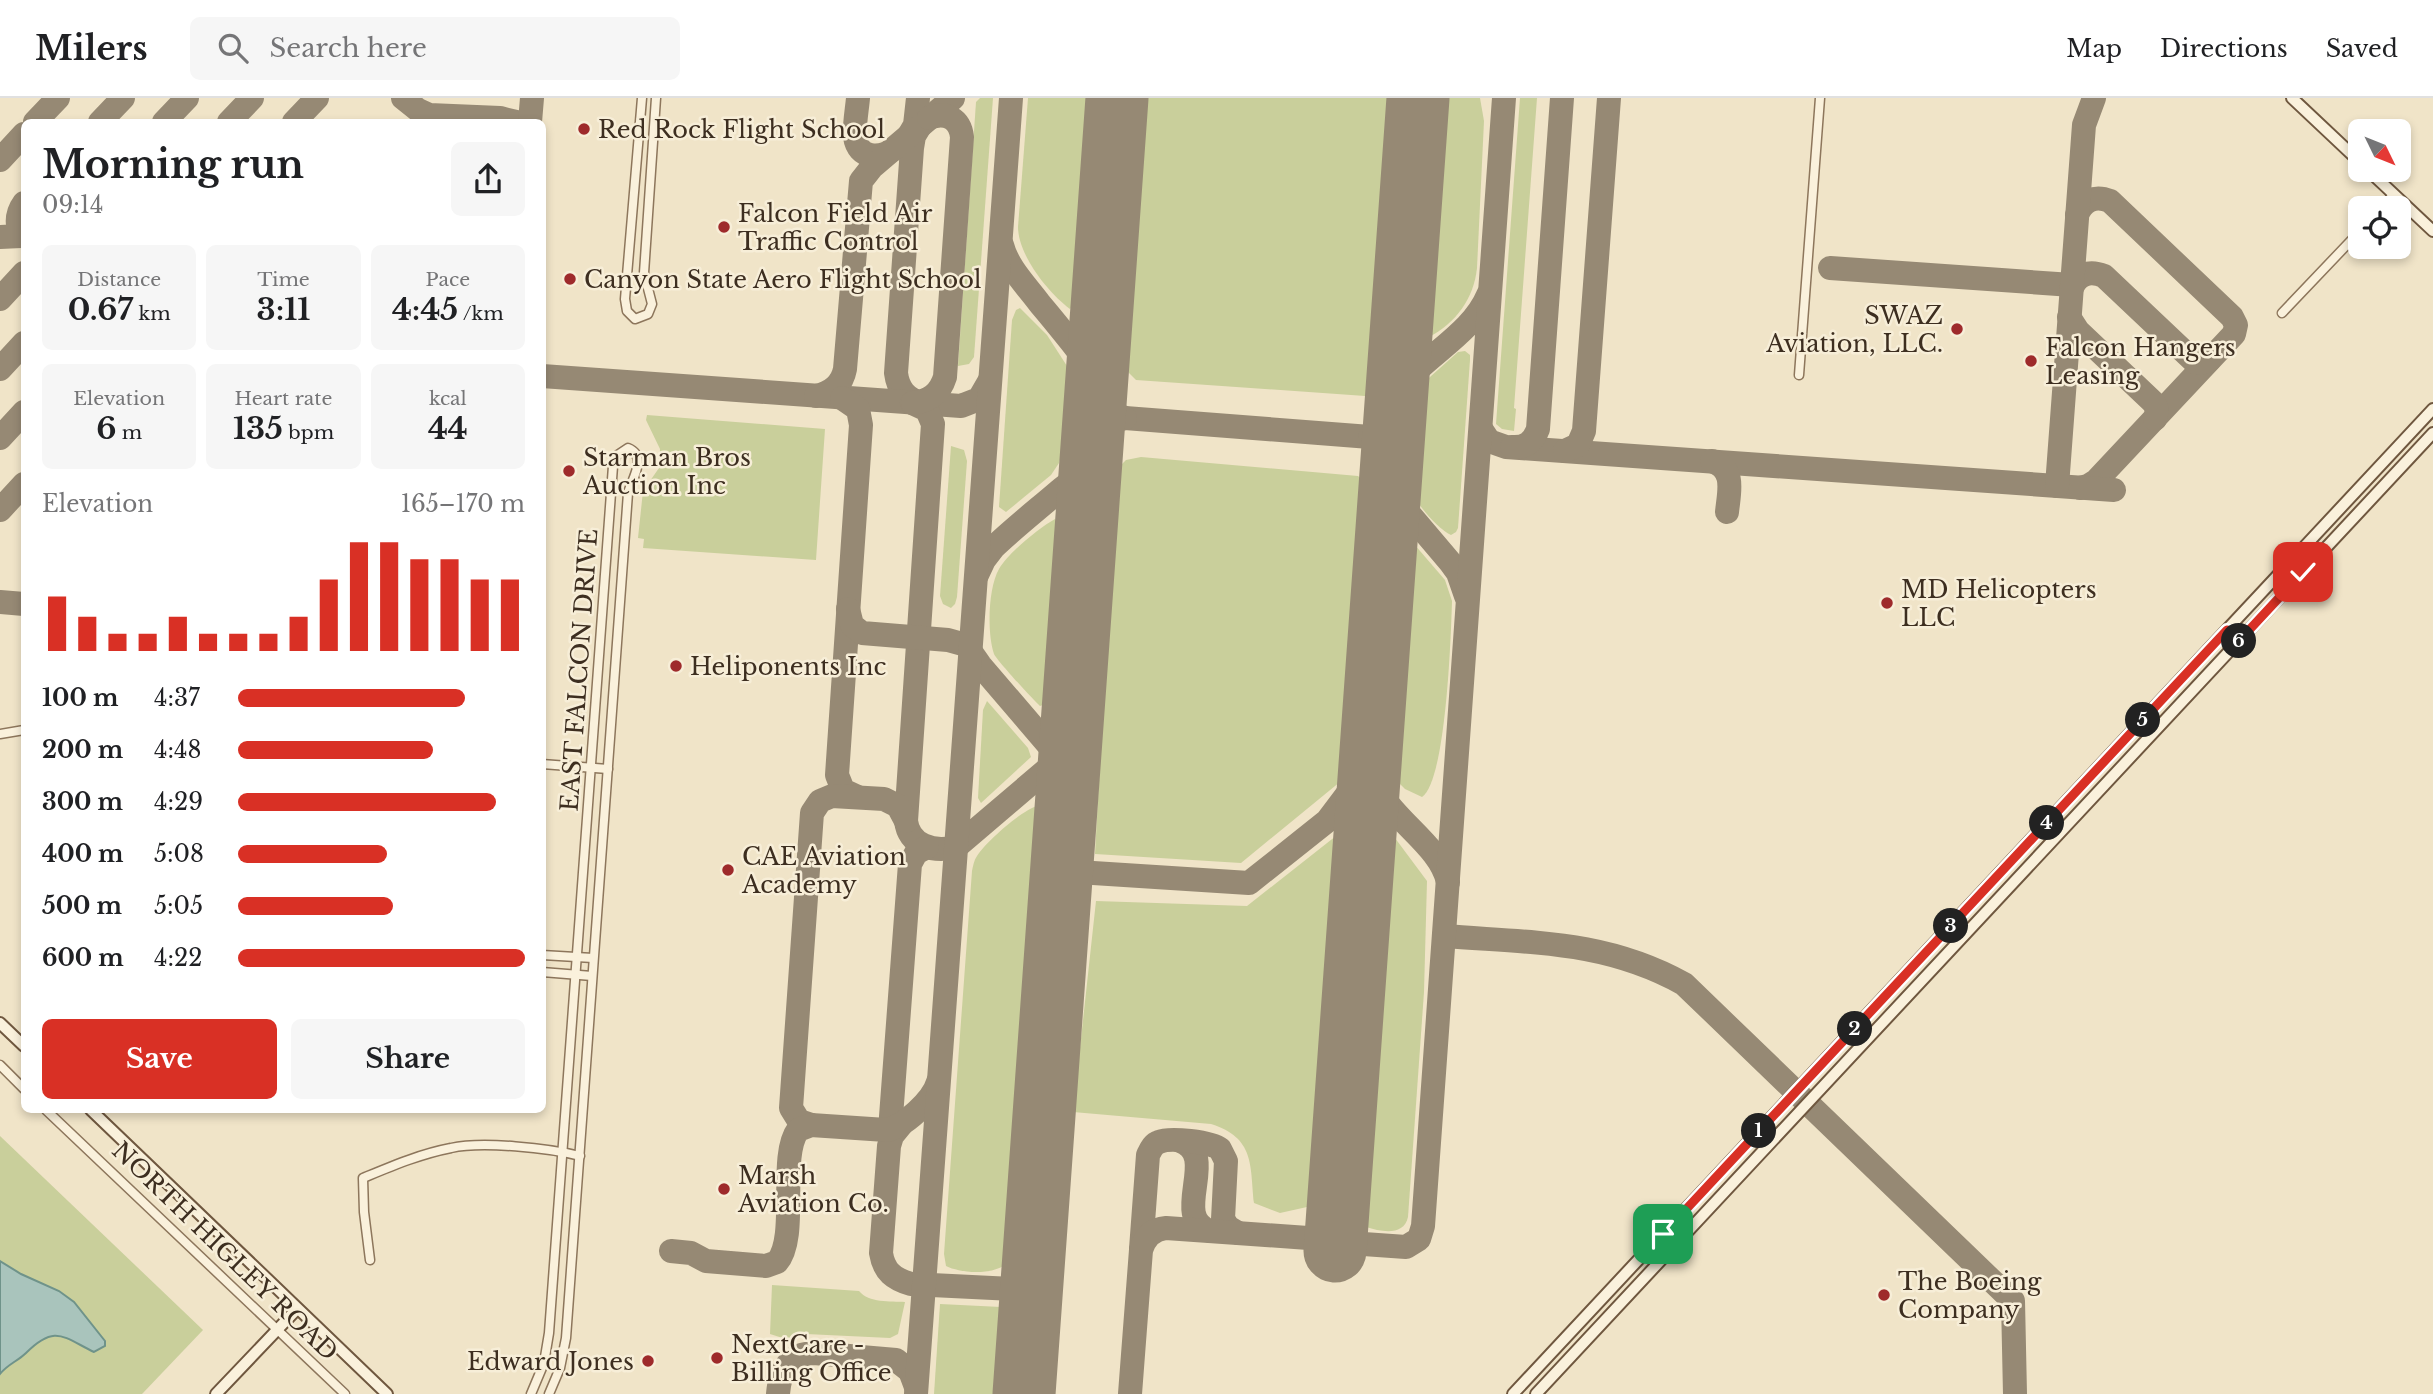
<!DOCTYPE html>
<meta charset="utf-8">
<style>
body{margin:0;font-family:"Libre Baskerville",serif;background:#f6f6f6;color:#202124;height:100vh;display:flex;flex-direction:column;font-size:26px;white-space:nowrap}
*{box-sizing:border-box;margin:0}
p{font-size:23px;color:#757577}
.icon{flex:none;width:38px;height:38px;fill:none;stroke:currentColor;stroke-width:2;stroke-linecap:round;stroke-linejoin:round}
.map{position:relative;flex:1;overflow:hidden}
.panel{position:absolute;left:21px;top:21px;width:525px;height:994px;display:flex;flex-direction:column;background:#fff;border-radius:10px;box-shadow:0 4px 10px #0003}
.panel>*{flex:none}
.needle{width:46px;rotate:133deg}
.tools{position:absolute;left:2348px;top:21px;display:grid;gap:14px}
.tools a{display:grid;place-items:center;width:63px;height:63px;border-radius:10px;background:#fff;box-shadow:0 4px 10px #0003;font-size:35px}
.pin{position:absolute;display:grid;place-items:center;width:60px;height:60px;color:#fff;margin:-30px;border-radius:14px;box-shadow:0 4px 10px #0006}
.km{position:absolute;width:35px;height:35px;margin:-18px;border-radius:50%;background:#222;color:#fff;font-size:19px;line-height:35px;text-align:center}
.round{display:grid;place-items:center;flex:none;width:74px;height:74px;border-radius:10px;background:#f6f6f6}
.summary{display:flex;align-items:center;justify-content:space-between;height:119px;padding:0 21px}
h1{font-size:38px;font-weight:700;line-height:52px}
.figures{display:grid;grid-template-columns:repeat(3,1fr);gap:10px;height:119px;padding:7px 21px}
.figures div{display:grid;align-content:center;border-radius:10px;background:#f6f6f6;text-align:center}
.figures b{font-size:30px;font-weight:700}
.figures small{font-size:19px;font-weight:400}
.figures p{font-size:19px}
.chart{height:196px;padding:14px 21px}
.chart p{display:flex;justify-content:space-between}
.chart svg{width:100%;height:126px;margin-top:7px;stroke:#d93025;stroke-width:6}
.button{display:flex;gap:14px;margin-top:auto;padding:14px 21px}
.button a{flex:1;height:80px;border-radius:10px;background:#d93025;color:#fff;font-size:28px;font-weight:700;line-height:80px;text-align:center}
.button a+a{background:#f6f6f6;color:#202124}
ul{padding:0 21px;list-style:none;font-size:23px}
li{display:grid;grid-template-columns:112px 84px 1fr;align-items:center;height:52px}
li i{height:18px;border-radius:9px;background:#d93025}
header{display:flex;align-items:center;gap:42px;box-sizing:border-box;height:98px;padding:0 35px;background:#fff;border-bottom:2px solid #e0e0e0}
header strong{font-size:33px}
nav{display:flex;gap:38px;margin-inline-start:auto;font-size:24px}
.search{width:490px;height:63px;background:#f6f6f6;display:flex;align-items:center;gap:18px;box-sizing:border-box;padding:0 24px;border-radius:10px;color:#757577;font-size:26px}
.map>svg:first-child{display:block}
.green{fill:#c9cf9b}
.water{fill:#a9c4bc;stroke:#6f938a;stroke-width:2}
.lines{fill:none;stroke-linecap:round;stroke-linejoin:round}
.taxiway{stroke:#968974;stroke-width:24}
.runway{stroke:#968974;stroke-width:63}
.street-casing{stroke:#8d765c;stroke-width:11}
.secondary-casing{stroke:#6f573f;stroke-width:14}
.street{stroke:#faf1dc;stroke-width:8}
.secondary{stroke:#faf1dc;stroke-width:10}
.route-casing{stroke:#fff;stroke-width:14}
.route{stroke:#d93025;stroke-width:9}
.poi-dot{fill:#9e2a2b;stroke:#f7eed8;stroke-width:2.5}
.labels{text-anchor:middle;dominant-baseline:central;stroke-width:5;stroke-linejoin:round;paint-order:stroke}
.poi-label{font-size:24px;fill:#3d2e20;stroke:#f7eed8;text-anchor:start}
.street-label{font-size:24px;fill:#3d2e20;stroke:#f7eed8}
</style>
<header>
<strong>Milers</strong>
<div class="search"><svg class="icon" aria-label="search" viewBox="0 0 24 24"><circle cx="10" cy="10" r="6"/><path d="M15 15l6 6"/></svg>Search here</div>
<nav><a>Map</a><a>Directions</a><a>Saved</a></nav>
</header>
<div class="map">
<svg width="2433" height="1296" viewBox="0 0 2433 1296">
<rect width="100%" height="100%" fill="#f0e4c8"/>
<g class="green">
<path d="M980,0H993L974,259L969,266L958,268L976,4Z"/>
<path d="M1028,0H1089L1075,205L1070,211C1047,194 1018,156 1018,129Z"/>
<path d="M1146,0H1396L1375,287L1365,298L1136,282L1129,275L1126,266Z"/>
<path d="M1448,0H1480L1484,23L1477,170C1474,200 1456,225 1429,239L1425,237V233L1440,11Z"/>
<path d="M1520,0H1537L1514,310L1516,311L1514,333L1502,331L1496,326Z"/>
<path d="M1020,210L1047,237L1067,268L1069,288L1065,347L1059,365L1051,377L1006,414L999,409L1012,222L1016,212Z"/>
<path d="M1465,253L1470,257V262L1458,430L1456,434L1451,437C1438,431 1417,407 1412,393L1421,287L1458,254Z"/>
<path d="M647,317L825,331L816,462L643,450L644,441L638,440L643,393L659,370L660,351L646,322Z"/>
<path d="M951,348L964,352L967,363L957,499L955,506L951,510L943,506L940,498Z"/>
<path d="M1141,359L1358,378L1365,384L1367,397L1355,526L1346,679L1241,765L1095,756L1116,372L1126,362Z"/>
<path d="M1055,421L1058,427L1047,603L1046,606L1040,608C1034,603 995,560 994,556C987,536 988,490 999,471C1008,455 1039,430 1055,421Z"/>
<path d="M1414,446L1445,482L1452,503C1451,537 1446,683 1422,699L1405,691L1392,678L1408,453L1409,448Z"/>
<path d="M987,603L1028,650L1031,659L981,705L978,700L983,612Z"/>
<path d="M1037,708L1005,1162L1003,1168C989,1177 960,1175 946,1168L944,1156L972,773C973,768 974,762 977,758C987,743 1021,713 1037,708Z"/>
<path d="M1389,732L1427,783L1424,894L1408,1119C1404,1138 1382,1134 1366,1129L1360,1117Z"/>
<path d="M1341,734L1317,1080L1307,1109L1280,1115L1254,1105C1250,1067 1255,1040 1211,1026L1073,1014L1096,803L1247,808Z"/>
<path d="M0,1038L203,1232L142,1296H0Z"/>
<path d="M772,1187L859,1193C869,1205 890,1203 905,1204L898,1236L890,1240L806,1236L793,1238L789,1242L770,1236Z"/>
<path d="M940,1206L1001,1209L995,1296H934Z"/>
</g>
<path class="water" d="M0,1163L21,1176L59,1193L74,1204L105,1243V1248L94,1254C63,1239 55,1226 26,1255C18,1263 8,1266 0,1276Z"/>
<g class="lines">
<g class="taxiway">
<path d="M403,0L418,12L429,17L500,20L516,24"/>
<path d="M858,0C857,12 854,27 855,39C858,61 880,61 894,51"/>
<path d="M1417,15L1421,0"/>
<path d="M35,24L58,0"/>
<path d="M100,24L123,0"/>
<path d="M164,24L187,0"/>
<path d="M229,24L252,0"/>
<path d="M294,24L317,0"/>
<path d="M530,24L532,0"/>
<path d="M920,28L914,38L912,50L896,275C898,291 906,301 922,305"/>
<path d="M908,39L915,27L918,0"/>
<path d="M0,62L24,36"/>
<path d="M2077,117C2083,102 2095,97 2110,103L2232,219L2236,227L2234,236L2096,383L2088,388L2080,390"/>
<path d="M0,139L21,138C16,126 16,116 24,105"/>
<path d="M1002,147C1008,170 1026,187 1040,206C1058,227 1075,249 1092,270C1108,291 1091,309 1125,320L1370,339C1384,348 1388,356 1391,372"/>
<path d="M1830,170L2072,187"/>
<path d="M2071,192C2077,176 2089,172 2104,178L2195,264L2202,265L2209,262"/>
<path d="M0,201L24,175"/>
<path d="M2069,219L2078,233L2154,305L2157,312L2155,321"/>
<path d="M0,271L24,245"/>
<path d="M542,278L961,308L979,301L990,282"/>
<path d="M1396,296C1421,259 1471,238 1488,197"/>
<path d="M816,298C831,295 842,287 845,271L861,83L872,69L953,0"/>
<path d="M842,300L858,311L861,327L837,677L843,692L858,699"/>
<path d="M912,305L927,312L933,326L906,723C909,747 933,755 956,749L1071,651"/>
<path d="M913,305C930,303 940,295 945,279L962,39C960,21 946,13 929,20"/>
<path d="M1481,331L1489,343L1506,349L2114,392"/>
<path d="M1370,339L1385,330L1395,311"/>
<path d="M0,340L24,314"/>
<path d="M1512,349C1526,350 1533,344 1538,331L1562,0"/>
<path d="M1565,353L1578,347L1584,333L1609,0"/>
<path d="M1712,363C1736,371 1729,394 1727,414"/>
<path d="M2057,388L2084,27L2094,0"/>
<path d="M1389,392L1450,464L1458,475L1466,498"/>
<path d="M0,412L24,386"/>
<path d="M977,477L984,462L994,449C1015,429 1038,411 1060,392C1070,384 1085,374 1091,362C1103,339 1089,328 1125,320"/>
<path d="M0,504L24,506"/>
<path d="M848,511L852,527L862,535L948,542L966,547L980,567L1069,671"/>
<path d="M1370,666C1375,715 1439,741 1448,784"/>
<path d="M1062,773L1249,785L1327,723L1370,666"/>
<path d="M1444,838C1531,845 1605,842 1684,886L2013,1203L2015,1296"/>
<path d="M811,1027L799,1023L791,1010L812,715L820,703L832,698L884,701L898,708L906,723"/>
<path d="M901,1027L892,1038L889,1048L881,1155C884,1174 894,1181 911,1186L1033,1192"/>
<path d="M890,1032L910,766L916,755L927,749"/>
<path d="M1180,1043C1221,1057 1169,1119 1210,1133"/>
<path d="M1335,1144L1406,1149L1419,1141L1423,1128L1504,0"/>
<path d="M1141,1151L1148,1057C1151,1051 1153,1046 1159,1044C1170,1039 1211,1044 1220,1051L1226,1063L1223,1121L1228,1129L1238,1135"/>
<path d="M671,1153L691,1155L706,1163L766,1168L777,1164C799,1139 778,1059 798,1032L811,1027L886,1032C904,1029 933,1002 938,984"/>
<path d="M778,1296C780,1272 788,1256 814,1255L896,1262L910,1273L916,1289"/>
<path d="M916,1296L1011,0"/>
<path d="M1130,1296L1141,1152C1145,1139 1153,1131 1166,1130L1336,1142"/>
</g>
<g class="runway">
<path d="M1335,1153L1418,0"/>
<path d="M1024,1296L1117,0"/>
</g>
<defs>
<g id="street">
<path d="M642,0L625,201L627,213L635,221L648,216L652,206L644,175L656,0"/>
<path d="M2381,110L2394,96"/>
<path d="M2282,215L2361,132"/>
<path d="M1799,277L1820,0"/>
<path d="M0,636L24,632"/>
<path d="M542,666L608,671"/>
<path d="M542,857L593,860"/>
<path d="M542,874L592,878"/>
<path d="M0,967L24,991"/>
<path d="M46,1012L345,1296"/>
<path d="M370,1162L364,1114L363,1080C392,1068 420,1056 451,1050C482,1043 549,1050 580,1058"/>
<path d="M531,1296L544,1265L549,1235L613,368L616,358L628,350C648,358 632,381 628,395L566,1240L560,1270L549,1296"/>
</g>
<g id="secondary">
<path d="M2292,0L2361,65"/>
<path d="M2368,72L2433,133"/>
<path d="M0,925L24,948"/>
<path d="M91,1012L387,1296"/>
<path d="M216,1296L297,1211"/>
<path d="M1513,1296L2433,311"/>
<path d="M1536,1296L2433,335"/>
</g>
</defs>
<use href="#street" class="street-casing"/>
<use href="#secondary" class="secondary-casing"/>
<use href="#street" class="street"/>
<use href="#secondary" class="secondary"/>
</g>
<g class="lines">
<defs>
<path id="route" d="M1663,1136L2227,532L2238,544L2303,474"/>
</defs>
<use href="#route" class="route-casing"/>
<use href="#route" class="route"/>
</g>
<g class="poi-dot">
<circle cx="584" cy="31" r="7"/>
<circle cx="724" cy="129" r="7"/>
<circle cx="570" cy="181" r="7"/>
<circle cx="1957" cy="231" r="7"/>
<circle cx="2031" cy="263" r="7"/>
<circle cx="569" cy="373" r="7"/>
<circle cx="1887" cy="505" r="7"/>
<circle cx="676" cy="568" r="7"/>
<circle cx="728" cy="772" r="7"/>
<circle cx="724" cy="1091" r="7"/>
<circle cx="1884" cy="1197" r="7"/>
<circle cx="717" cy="1260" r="7"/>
<circle cx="648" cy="1263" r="7"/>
</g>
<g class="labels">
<g class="poi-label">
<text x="598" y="31">Red Rock Flight School</text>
<text x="738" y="115">Falcon Field Air<tspan x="738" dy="28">Traffic Control</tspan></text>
<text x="584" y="181">Canyon State Aero Flight School</text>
<text x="1943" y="217" text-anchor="end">SWAZ<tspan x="1943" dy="28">Aviation, LLC.</tspan></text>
<text x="2045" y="249">Falcon Hangers<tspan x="2045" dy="28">Leasing</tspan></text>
<text x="583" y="359">Starman Bros<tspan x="583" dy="28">Auction Inc</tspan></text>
<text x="1901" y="491">MD Helicopters<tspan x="1901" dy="28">LLC</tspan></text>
<text x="690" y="568">Heliponents Inc</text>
<text x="742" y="758">CAE Aviation<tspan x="742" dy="28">Academy</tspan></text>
<text x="738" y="1077">Marsh<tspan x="738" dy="28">Aviation Co.</tspan></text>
<text x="1898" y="1183">The Boeing<tspan x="1898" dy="28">Company</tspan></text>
<text x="731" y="1246">NextCare -<tspan x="731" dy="28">Billing Office</tspan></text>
<text x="634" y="1263" text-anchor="end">Edward Jones</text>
</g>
<g class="street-label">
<text transform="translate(579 572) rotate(-86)">EAST FALCON DRIVE</text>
<text transform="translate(225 1153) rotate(44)">NORTH HIGLEY ROAD</text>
</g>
</g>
</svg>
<div class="tools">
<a><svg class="needle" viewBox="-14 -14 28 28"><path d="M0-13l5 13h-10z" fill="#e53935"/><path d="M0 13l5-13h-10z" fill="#757577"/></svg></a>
<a><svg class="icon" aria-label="locate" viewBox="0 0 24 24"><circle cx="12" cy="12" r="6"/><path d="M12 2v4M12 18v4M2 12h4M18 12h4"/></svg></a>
</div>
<div class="pin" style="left:1663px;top:1136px;background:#1e9e55"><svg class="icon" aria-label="arrive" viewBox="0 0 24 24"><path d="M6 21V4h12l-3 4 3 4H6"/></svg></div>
<div class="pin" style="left:2303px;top:474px;background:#d93025"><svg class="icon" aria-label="check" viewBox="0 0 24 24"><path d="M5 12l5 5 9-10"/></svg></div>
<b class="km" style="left:1759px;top:1033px">1</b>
<b class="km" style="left:1855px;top:931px">2</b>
<b class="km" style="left:1951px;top:828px">3</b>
<b class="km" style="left:2047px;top:725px">4</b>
<b class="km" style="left:2143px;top:622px">5</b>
<b class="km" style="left:2239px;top:543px">6</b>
<section class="panel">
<div class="summary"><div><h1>Morning run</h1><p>09:14</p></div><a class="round"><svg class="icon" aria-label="share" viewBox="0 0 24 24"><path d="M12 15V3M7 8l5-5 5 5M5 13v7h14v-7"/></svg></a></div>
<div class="figures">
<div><p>Distance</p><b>0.67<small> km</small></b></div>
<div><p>Time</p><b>3:11</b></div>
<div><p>Pace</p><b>4:45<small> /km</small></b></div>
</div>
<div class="figures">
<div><p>Elevation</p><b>6<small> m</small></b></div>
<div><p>Heart rate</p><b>135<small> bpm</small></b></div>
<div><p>kcal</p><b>44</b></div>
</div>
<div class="chart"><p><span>Elevation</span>165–170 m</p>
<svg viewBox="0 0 160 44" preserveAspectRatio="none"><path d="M5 44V25M15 44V32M25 44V38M35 44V38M45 44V32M55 44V38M65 44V38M75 44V38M85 44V32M95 44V19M105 44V6M115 44V6M125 44V12M135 44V12M145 44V19M155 44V19"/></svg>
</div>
<ul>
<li><b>100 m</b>4:37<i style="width:79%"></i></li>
<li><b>200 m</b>4:48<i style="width:68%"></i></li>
<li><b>300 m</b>4:29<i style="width:90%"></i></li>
<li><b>400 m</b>5:08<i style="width:52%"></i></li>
<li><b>500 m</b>5:05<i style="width:54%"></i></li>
<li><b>600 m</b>4:22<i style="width:100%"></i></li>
</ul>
<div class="button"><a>Save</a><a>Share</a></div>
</section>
</div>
